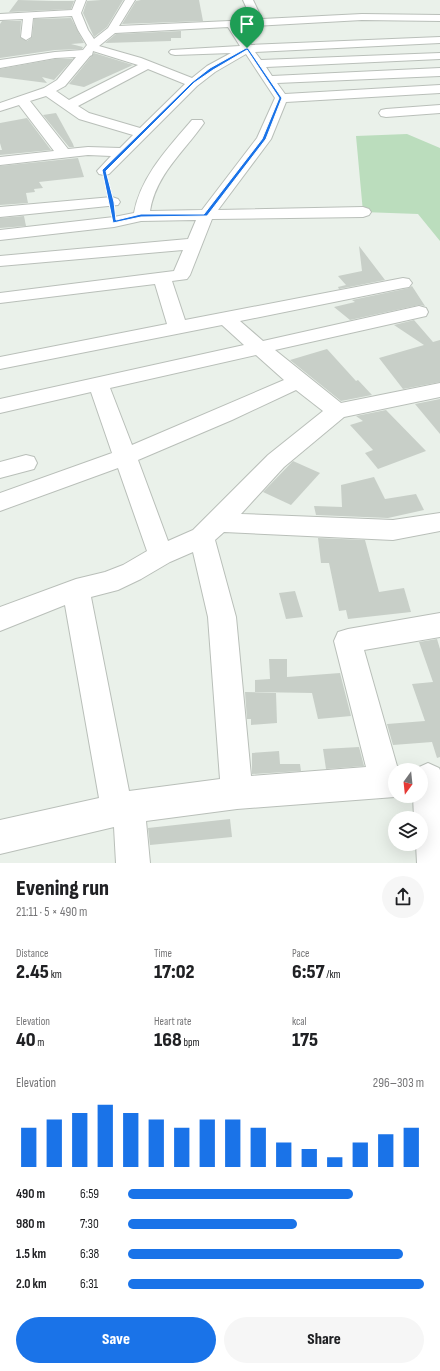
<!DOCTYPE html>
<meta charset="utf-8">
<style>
body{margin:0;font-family:"Sofia Sans Condensed",sans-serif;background:#f6f6f6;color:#202124;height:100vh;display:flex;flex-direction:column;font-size:15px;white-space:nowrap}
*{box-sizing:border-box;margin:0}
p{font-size:13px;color:#757577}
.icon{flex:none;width:22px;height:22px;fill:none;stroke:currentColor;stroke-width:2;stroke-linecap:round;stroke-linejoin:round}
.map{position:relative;height:863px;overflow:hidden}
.side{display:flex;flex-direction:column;background:#fff;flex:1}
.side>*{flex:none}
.needle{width:26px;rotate:195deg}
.controls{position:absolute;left:388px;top:763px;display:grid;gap:8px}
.controls a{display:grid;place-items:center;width:40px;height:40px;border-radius:50%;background:#fff;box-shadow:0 4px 16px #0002;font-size:20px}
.pin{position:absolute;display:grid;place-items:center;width:34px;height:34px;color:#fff;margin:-41px -17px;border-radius:50% 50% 50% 0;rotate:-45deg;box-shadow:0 0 4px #0007}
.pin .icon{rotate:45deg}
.round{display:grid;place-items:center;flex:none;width:42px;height:42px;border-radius:21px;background:#f6f6f6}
.overview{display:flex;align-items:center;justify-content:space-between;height:68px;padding:0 16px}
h1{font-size:22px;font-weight:800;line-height:30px}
.figures{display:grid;grid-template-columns:repeat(3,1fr);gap:6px;height:68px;padding:4px 16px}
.figures div{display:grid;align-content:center}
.figures b{font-size:20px;font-weight:800}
.figures small{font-size:11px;font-weight:400}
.figures p{font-size:11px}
.chart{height:112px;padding:8px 16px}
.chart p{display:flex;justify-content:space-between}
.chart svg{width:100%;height:72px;margin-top:4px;stroke:#1a73e8;stroke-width:6}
.button{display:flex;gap:8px;margin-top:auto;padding:8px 16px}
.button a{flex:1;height:46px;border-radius:24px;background:#1a73e8;color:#fff;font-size:16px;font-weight:800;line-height:46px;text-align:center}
.button a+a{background:#f6f6f6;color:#202124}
ul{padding:0 16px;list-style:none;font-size:13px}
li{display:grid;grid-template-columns:64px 48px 1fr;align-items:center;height:30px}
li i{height:10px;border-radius:5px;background:#1a73e8}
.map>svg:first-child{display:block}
.green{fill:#bbddbd}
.building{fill:#c8cfc8}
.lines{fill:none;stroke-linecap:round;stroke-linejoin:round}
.minor-casing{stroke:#b9bfb9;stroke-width:2}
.minor{fill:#fff;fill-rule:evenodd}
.route{fill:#1a73e8;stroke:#fff;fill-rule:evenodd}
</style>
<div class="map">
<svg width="440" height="863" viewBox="0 0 440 863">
<rect width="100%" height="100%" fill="#eaf1ea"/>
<path class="green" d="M407,134L440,148V241L418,214L363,212L356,136Z"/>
<g class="building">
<path d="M18,0L54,1H74L71,9L9,12Z"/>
<path d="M101,0H123L107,27L94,37L83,13L87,1Z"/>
<path d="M141,0H199L203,21L122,24L136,1Z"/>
<path d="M71,18L84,43L71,44L83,47L82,49L55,50L0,58V24L2,21H21L20,37L27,41L32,37L34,19Z"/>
<path d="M181,31V38H171V41L105,43L116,34Z"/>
<path d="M94,53L133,65L84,87L69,84Z"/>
<path d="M55,59H73L54,80L42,77L47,83L0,77V69Z"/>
<path d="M56,113L73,144L74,147H69L43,115Z"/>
<path d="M27,118L51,150L0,155V150H2L0,143V123Z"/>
<path d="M78,158L84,177L39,182L43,188L34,189L35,192L26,193L28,203L0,205V166Z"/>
<path d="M24,216L26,226L0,228V218Z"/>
<path d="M359,246L385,280L339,289L338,287L346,285L338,276L362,271Z"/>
<path d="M412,286L425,306L419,305L350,320L334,307L355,302L352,300L409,288Z"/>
<path d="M414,320L433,342L440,340V382L403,389L379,358L424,345L394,325Z"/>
<path d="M327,349L356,381L358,380L372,395L341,401L290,360Z"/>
<path d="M440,399V434L415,404Z"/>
<path d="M386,410L426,451L378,469L365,453L373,450L350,425L363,421L356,416Z"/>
<path d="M293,461L320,473L291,505L263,492Z"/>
<path d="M374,477L385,499L416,494L424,510L388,518L316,515L314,506L342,507L341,485Z"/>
<path d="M318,538L365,540L379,592L404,588L411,612L348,619L346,610L339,611L329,563H321Z"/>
<path d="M295,591L303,617L286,619L279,593Z"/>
<path d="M437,639L440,649V757L437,758L432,742L393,745L387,724L425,721L412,684L433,682L419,642Z"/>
<path d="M269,659H287V677L340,673L351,716L318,719L312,693L255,692V680L270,679Z"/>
<path d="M245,692L276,693L277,723L251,725V719H247Z"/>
<path d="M359,747L364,766L326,769L323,749Z"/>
<path d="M279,751L280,764H300L301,771L252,774V753Z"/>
<path d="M230,819L232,837L150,845L148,828Z"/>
</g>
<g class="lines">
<defs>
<g id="minor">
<path d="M76,0H86L81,13L88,30L94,39L108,28L125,0H135L119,26L252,20L243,0H253L262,19L362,14L440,15V21L362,20L238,27L251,45L440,37V43L255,52L261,60L440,53V59L266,67L272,76L440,68V76L277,83L285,94L440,85V93L286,102L271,139L218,210L363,207L369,209L371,212L369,215L363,217L212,219L190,275L187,279L172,281L185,320L403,278L409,279L412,283L409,287L403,288L240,321L263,341L419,306L426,308L428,312L426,316L275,350L341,403L440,383V397L344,417L284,467L241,514L393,520L440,513V531L393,540L224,532L215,540L236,617L251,776L366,767L334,641L338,632L348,629L440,613V637L364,650L397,766L406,770H395V796H397L395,797L237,809L146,821L150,863H116L114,827L0,854V820L99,798L65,605L0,631V607L76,579L105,572L123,565L147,551L118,468L0,511V493L112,453L91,392L0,413V399L244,345L222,325L0,369V357L167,324L155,284L0,303V293L174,271L183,250L0,266V256L188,239L196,220L141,221L114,227L0,240V230L114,217L134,213C141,176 168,148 192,120H202L204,123C184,152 156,174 150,211L202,210L257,138L275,98L246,54L215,72L197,86L109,174L104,175L99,174L97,171L111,156L88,155L0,165V157L54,151L19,105L0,111V103L44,88L57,80L76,57L55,58L0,68V60L55,52L83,50L87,45L78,30L72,16L33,18L31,37L26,40L21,37L23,19L0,20V14L72,10ZM228,27L240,46L171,50L169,52L171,54L175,55L231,53L207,66L192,78L141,58L99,46L115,33ZM93,51L138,65L69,100L56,91L65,86L90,56L92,55ZM148,69L185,84L140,128L89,113L78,106ZM46,96L79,119L133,135L120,148L88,147L68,149L30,101ZM256,355L284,380L132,445L110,388ZM296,390L323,411L268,455L193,530L168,541L138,460L232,420ZM193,552L208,617L220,779L129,791L91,597L118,590L141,579L170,562Z"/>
<path d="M440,105V113L386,117L381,116L379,113L381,110L386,109Z"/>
<path d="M112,197L118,199L120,202L118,205L0,217V207Z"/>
<path d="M26,455L34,457L37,463L34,469L0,478V462Z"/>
<path d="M428,763L439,768L440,770V863H417L416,844H421V818H414L413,796H421V770H416L417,768Z"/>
</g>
</defs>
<use href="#minor" class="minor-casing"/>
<use href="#minor" class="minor"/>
</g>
<path class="route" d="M246,48H248L282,98L266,139L207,216L141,217L113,223L102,170L192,82L210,68ZM247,50L279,98L262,139L204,214H141L116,220L114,202L106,171L194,83L213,70Z"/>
</svg>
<div class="controls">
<a><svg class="needle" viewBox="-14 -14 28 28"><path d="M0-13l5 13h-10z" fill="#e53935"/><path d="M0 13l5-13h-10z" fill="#757577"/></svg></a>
<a><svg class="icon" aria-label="layers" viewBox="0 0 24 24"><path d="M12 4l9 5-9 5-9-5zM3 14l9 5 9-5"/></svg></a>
</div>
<div class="pin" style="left:247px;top:48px;background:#1e9e55"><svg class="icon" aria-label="arrive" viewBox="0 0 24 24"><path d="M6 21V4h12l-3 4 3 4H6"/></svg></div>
</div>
<section class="side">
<div class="overview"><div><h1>Evening run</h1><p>21:11 · 5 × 490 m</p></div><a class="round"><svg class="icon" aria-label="share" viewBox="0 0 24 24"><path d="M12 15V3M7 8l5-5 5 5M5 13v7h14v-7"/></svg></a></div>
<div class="figures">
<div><p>Distance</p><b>2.45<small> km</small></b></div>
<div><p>Time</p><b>17:02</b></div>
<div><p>Pace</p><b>6:57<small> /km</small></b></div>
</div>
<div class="figures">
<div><p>Elevation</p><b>40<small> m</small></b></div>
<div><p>Heart rate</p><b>168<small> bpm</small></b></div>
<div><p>kcal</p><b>175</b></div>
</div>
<div class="chart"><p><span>Elevation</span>296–303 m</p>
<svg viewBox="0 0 160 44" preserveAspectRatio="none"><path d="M5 44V20M15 44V15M25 44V11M35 44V6M45 44V11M55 44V15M65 44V20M75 44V15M85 44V15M95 44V20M105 44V29M115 44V33M125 44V38M135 44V29M145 44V24M155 44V20"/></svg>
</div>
<ul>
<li><b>490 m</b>6:59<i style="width:76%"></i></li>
<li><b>980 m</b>7:30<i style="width:57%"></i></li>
<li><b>1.5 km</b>6:38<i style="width:93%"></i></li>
<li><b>2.0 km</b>6:31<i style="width:100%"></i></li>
</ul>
<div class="button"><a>Save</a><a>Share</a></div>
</section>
